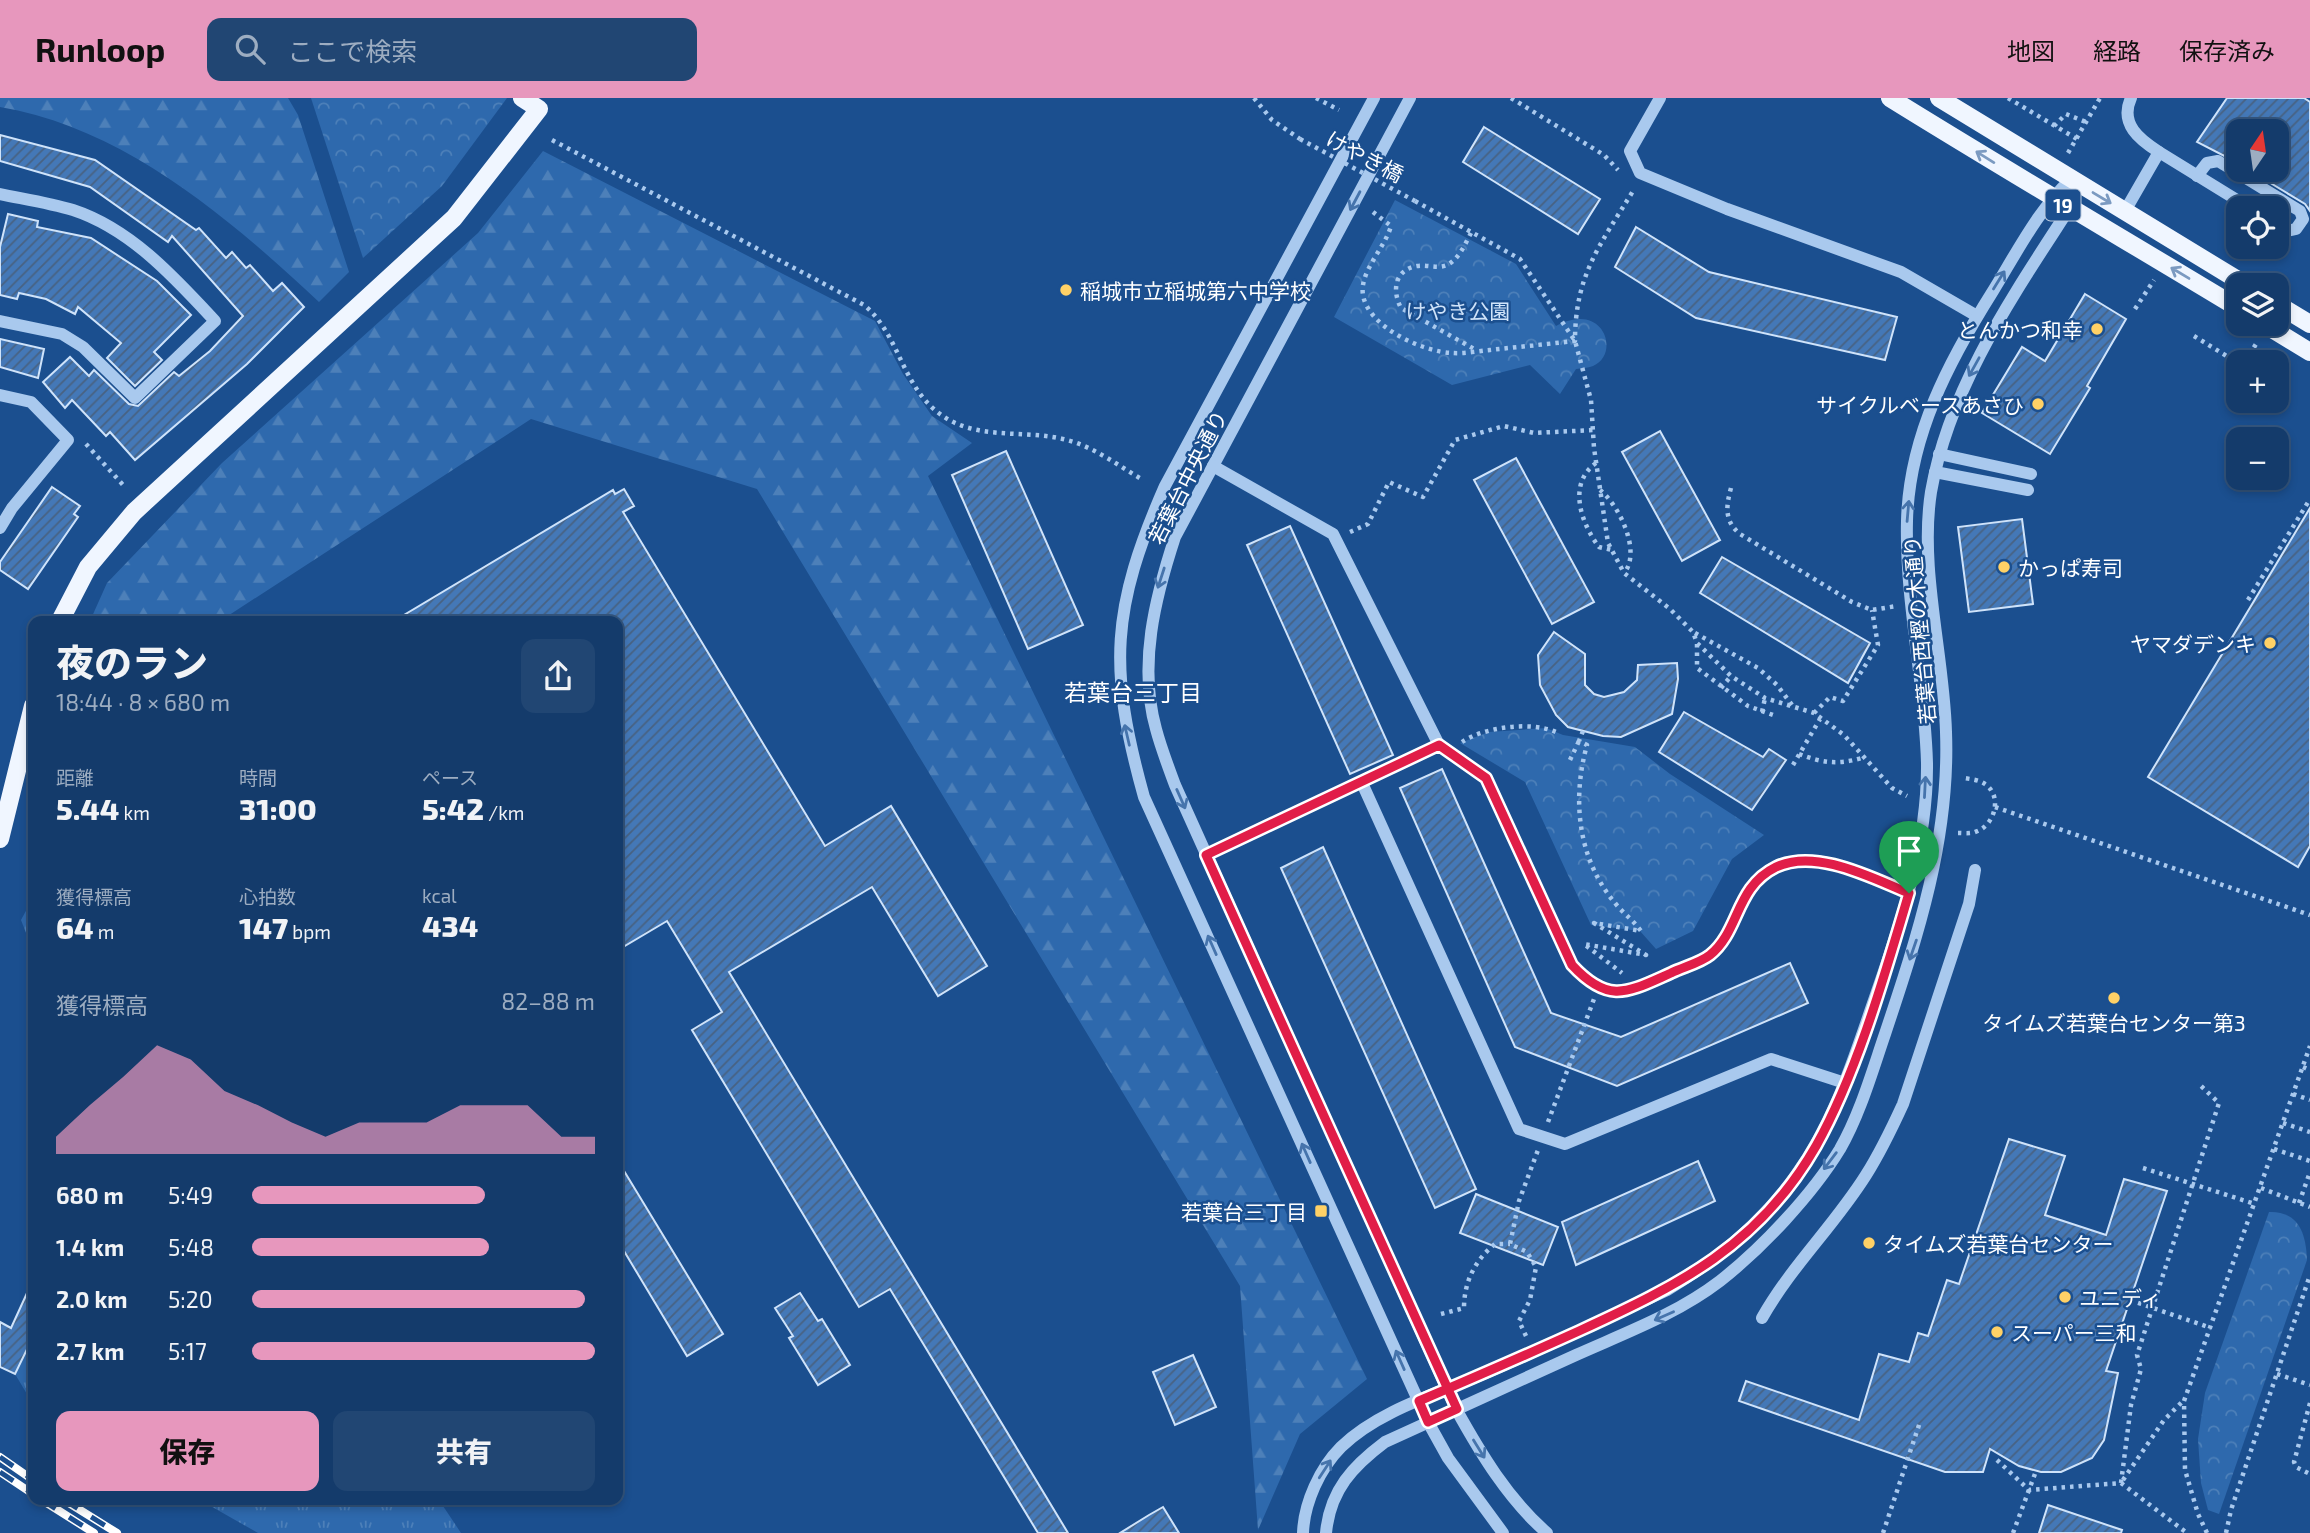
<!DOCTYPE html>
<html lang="ja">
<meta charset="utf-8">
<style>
body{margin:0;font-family:"Exo 2","Noto Sans JP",sans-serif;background:#214673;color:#f1f3f6;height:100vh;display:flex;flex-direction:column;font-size:26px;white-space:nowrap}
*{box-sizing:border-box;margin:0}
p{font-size:23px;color:#9dadc1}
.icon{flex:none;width:38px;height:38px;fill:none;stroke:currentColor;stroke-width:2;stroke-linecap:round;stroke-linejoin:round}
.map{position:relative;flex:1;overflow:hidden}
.side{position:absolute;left:28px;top:518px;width:595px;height:889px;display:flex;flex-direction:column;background:#143b6b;border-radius:14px;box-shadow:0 4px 10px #0003,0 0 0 2px #33557e}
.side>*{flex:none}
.needle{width:46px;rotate:13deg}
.buttons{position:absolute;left:2226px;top:21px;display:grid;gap:14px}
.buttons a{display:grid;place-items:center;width:63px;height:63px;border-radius:14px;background:#143b6b;box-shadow:0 4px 10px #0003,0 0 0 2px #33557e;font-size:35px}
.pin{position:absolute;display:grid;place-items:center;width:60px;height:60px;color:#fff;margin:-72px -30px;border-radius:50% 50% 50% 0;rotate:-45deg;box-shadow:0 0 7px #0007}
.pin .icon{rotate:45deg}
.round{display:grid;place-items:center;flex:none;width:74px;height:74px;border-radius:14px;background:#214673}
.headline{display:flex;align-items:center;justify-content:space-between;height:119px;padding:0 28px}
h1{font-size:38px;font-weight:800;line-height:52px}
.stats{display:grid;grid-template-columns:repeat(3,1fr);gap:10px;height:119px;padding:7px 28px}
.stats div{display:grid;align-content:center}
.stats b{font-size:30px;font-weight:800}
.stats small{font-size:19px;font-weight:400}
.stats p{font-size:19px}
.chart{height:196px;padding:14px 28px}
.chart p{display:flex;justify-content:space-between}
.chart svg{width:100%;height:126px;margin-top:7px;fill:#e797bd;opacity:.7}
.action{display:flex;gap:14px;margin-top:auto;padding:14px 28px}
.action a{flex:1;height:80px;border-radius:14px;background:#e797bd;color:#111;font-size:28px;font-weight:800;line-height:80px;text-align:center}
.action a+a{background:#214673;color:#f1f3f6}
ul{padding:0 28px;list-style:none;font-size:23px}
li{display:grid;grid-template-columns:112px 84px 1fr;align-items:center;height:52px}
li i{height:18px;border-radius:9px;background:#e797bd}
header{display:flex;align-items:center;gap:42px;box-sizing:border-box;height:98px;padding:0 35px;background:#e797bd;color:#111}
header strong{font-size:33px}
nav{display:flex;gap:38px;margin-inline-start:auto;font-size:24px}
.search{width:490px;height:63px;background:#214673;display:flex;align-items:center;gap:18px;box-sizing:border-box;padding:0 24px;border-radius:14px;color:#9dadc1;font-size:26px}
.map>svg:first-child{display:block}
.grass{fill:url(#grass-tufts)}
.forest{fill:url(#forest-firs)}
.park{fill:url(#park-crowns)}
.building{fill:url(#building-hatch);stroke:#cfe3fa;stroke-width:2}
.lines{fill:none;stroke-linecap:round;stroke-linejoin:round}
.path{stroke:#a9c9ee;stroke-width:4.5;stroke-dasharray:3.5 5;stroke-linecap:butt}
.minor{stroke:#a9c9ee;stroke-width:12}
.major{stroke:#f0f6ff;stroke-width:18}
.rail-casing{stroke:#fff;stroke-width:8}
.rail{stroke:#1b4f8f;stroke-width:5;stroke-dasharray:16;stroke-linecap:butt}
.path-bridge{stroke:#a9c9ee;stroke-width:4.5;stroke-dasharray:3.5 5;stroke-linecap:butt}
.oneway{stroke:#7b9ac1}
.oneway2{stroke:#4674ac}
.route-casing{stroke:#fff;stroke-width:14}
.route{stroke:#e11d48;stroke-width:9}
.poi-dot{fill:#ffd166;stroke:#1b4f8f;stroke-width:2.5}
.labels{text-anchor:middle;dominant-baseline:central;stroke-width:5;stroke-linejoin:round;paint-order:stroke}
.shield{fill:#1b4f8f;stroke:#bbcadd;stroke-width:2}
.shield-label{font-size:19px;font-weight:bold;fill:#fff}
.street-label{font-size:21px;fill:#fff;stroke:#1b4f8f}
.poi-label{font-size:21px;fill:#fff;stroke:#1b4f8f;text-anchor:start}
.park-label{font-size:21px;fill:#cfe3fa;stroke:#1b4f8f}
.neighbourhood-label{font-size:23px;fill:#fff;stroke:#1b4f8f}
</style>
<header>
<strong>Runloop</strong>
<div class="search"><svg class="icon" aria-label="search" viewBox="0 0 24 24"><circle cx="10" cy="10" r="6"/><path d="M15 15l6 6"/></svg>ここで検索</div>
<nav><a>地図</a><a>経路</a><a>保存済み</a></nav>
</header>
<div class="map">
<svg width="2310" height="1435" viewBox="0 0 2310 1435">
<defs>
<pattern id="grass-tufts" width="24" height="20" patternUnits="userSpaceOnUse" patternTransform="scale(1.75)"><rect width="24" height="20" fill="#2e69ad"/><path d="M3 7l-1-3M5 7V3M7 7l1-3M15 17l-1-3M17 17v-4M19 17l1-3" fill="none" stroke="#4d80b9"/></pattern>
<pattern id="forest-firs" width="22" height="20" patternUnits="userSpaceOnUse" patternTransform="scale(1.75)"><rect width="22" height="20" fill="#2e69ad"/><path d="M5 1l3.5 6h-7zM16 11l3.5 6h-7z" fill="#4d80b9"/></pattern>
<pattern id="park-crowns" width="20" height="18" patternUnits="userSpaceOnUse" patternTransform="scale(1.75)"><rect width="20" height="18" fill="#2e69ad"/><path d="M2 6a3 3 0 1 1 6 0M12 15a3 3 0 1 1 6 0" fill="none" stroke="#4d80b9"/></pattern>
<pattern id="building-hatch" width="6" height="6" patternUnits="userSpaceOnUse" patternTransform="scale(1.75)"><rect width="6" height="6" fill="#4478b7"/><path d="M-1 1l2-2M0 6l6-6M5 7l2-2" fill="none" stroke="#486282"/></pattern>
</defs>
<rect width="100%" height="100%" fill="#1b4f8f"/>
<g class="grass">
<path d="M33,1239V1306L15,1276Z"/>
<path d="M200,1402H439L461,1435H258Z"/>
</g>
<g class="forest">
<path d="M0,0H288L298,17L349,174L319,204C230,121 125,30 0,9Z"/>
<path d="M543,53L875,223L903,276L932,318L972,345L928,378L1367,1281L1300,1336L1258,1432L1240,1188L757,391L531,321L220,523H90L107,485L222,365L478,135Z"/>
<path d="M33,800V849L32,850L21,822Z"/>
</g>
<g class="park">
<path d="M311,0H507L442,88L363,160Z"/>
<path d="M1395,102L1516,166L1556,228C1604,202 1621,256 1593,268C1588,270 1581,270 1576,271L1560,296L1530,267L1452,287L1334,219Z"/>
<path d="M1546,630L1563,637L1635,649L1670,676L1764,737L1732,761L1693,833L1656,851L1640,833L1591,827L1525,684L1460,645L1489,634Z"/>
<path d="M2269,1114C2299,1113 2306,1136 2307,1162L2219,1416L2208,1412L2201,1385L2198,1341L2205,1295Z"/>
</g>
<g class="building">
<path d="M2227,0H2304L2310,4V113L2305,106L2249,72H2277V33H2238V65L2197,44Z"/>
<path d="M1484,29L1600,101L1578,136L1463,64Z"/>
<path d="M0,37L95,62L196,132L199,130L226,160L232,154L246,170L250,167L273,193L282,185L304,209L247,266L135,362L110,334L106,338L72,302L65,310L43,284L70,259L89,278L94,272L129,306L138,308L174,274L179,278L210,253L243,218L172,138L168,144L90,89L0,63Z"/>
<path d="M8,116L38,123L37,129L91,140L157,183L191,217L154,254L162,262L135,288L107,260L121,245L78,209L75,216L46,201L19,195L17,201L0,197V149Z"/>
<path d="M1636,129L1709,174L1897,219L1885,262L1696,220L1615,169Z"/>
<path d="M2085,196L2126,221L2087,288L2090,290L2050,356L1982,315L2022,249L2045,263Z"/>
<path d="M0,241L44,251L38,280L0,269Z"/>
<path d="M1660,333L1720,442L1682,463L1622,354Z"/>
<path d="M1006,353L1083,527L1028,551L952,377Z"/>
<path d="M1516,360L1594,504L1552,526L1474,382Z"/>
<path d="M52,389L80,408L74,416L78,419L28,491L0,472V464Z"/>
<path d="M624,391L634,408L623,414L825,748L891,708L987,868L938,898L872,789L729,874L1068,1435H1038L890,1191L859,1209L692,932L722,914L667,823L618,852V523H394L613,392L615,396Z"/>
<path d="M2310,410V748L2298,769L2148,679Z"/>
<path d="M2022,421L2033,506L1969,514L1958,429Z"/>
<path d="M1290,428L1393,657L1350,676L1247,447Z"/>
<path d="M1722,459L1870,545L1848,585L1700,495Z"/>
<path d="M1554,534L1585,556V587L1594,596L1604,599L1624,594L1637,582L1638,567L1677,565L1678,581L1672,616L1621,639L1603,638L1568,629L1556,617L1540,587L1538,557Z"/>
<path d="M1684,614L1763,659L1769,651L1786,662L1752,712L1659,654Z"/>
<path d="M1442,671L1551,915L1621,939L1790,865L1808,905L1617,988L1515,949L1400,690Z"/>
<path d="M1323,749L1476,1091L1435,1110L1281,770Z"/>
<path d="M2009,1041L2065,1058L2045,1117L2106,1137L2124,1081L2167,1093L2106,1273L2118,1275L2104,1342L2092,1360L2061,1374H2041L2019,1368L1990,1351L1983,1374H1945L1739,1303L1746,1283L1859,1322L1879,1256L1909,1264L1918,1235L1928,1238L1947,1182L1959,1186Z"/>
<path d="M618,1063L723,1236L687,1258L618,1143Z"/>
<path d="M1698,1063L1715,1103L1576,1167L1562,1124Z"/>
<path d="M1476,1096L1558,1129L1543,1167L1460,1135Z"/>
<path d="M33,1182V1239L15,1276L0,1269V1224L11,1230Z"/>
<path d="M800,1195L818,1223L822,1221L850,1267L818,1287L789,1240L793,1238L775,1210Z"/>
<path d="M1193,1257L1216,1309L1175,1327L1153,1274Z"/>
<path d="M2048,1407L2122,1432L2121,1435H2039Z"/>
<path d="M1163,1409L1179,1435H1120L1149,1417Z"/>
</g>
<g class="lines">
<g class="path">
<path d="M1254,0L1272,22L1300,41"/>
<path d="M1316,0L1339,12"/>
<path d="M1511,0L1604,57L1618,72"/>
<path d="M2008,0L2077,41"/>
<path d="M2054,28L2066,16L2086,24"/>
<path d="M552,42L864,207C898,235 901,283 935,312C973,345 1023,330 1067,342C1094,349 1119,368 1143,382"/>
<path d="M2068,55L2100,0"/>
<path d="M1415,103L1520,161L1575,243L1591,302L1594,350L1608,445L1624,475L1670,511L1693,534L1697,545L1731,578L1765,600L1814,615L1844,637L1892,690L1907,698"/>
<path d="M1373,114L1391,128C1385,150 1359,174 1363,197C1368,229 1423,254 1452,255C1464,256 1478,253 1490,252C1518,249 1547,246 1575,243C1575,177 1600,147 1633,93L1632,90"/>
<path d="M1471,135C1465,146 1460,159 1449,166C1438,172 1428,166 1417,168C1394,172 1392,193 1401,210L1476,252"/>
<path d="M2135,211L2154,182"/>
<path d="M2194,238L2238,265"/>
<path d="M2245,264L2256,246"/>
<path d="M86,346L124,388"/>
<path d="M1596,365C1567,386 1581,425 1599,449L1612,452"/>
<path d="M1731,390C1726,408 1724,423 1740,436L1852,504L1872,512L1897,508"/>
<path d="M1600,392C1619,407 1642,454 1624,475"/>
<path d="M1350,434L1368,426L1389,384L1423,399L1455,342L1504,328L1534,335L1593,332"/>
<path d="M2248,502L2310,401"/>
<path d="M1695,535L1758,570L1777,587L1795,611"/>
<path d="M1697,546V570L1748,608L1773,617"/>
<path d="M1721,590L1731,578"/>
<path d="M1762,614L1765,600"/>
<path d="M1814,615L1830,599L1843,603L1878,547L1872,512"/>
<path d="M1583,633L1579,643L1587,647C1572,700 1577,760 1615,805C1623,815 1633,822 1641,833L1594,825L1646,857L1584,846L1622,875"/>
<path d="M1462,644C1484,629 1531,623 1556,634"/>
<path d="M1799,656C1823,665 1837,667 1862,660"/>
<path d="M1570,662L1579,643"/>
<path d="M1793,667L1820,621"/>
<path d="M1995,709L2310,817"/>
<path d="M1958,735C1963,735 1970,736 1975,734C1995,728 2003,698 1985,686C1980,682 1970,681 1964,680"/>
<path d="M2303,969L2310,972"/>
<path d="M2293,996L2310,1002"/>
<path d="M1548,1024L1594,901"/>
<path d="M2283,1025L2310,1034"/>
<path d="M2274,1051L2310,1063"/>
<path d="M2143,1070L2255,1106"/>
<path d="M2261,1090L2310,1109"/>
<path d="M2299,1105L2310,1074"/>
<path d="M2130,1202L2211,1230"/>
<path d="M1441,1216L1464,1210C1464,1184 1475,1162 1495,1146H1510"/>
<path d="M1526,1238L1519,1223L1530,1202L1536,1169L1527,1154L1510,1146L1519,1103L1538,1052"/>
<path d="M2277,1276L2310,1287"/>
<path d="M2310,1305L2294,1364L2296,1369L2310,1376"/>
<path d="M1997,1362L2029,1392L2121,1385L2187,1435"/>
<path d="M2123,1382L2164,1322L2183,1303"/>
<path d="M2121,1385L2131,1307L2141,1271L2137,1257L2219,1005L2201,988"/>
<path d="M1883,1435L1920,1324"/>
<path d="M2013,1435L2036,1373"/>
<path d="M2207,1435L2198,1416L2185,1372L2184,1303L2310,948"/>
<path d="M2226,1435L2231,1412L2310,1177"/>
</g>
<g class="minor">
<path d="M1374,0L1165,388C1111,511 1108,570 1144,699L1428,1324L1448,1360L1503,1435"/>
<path d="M1410,0L1175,439C1155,500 1138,567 1156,631C1161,650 1168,668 1175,687L1456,1311C1481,1356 1508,1401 1547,1435"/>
<path d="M1660,0L1630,53L1640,75L1727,111L1901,174L1977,218"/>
<path d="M2159,54L2250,110"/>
<path d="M2197,78L2207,65L2218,63L2300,113L2303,121L2296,131L2287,133L2277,127"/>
<path d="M0,96C24,101 50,105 73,112C131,131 175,180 215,223L135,300L83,249L62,236L0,223"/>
<path d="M2125,113L2159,54C2140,42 2119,26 2131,0"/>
<path d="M0,297L31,304L68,342L12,410L0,430"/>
<path d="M1939,356L2031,376"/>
<path d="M1213,368L1333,436L1439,647L1486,680L1572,867C1609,907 1629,894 1671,875C1683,869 1700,865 1710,857C1740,833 1735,789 1776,769C1816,750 1872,779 1909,795"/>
<path d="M1935,374L2028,392"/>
<path d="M1362,685L1519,1031L1565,1046L1771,961L1845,985"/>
<path d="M1206,757L1439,647"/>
<path d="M1762,1220C1792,1167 1834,1128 1866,1077C1880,1055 1892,1030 1903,1006L1969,806L1975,772"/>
<path d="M1303,1435C1304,1405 1320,1370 1341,1349C1379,1312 1440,1295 1488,1274C1548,1248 1607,1220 1667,1192C1717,1162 1762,1125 1796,1077C1833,1026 1852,966 1872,908C1899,830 1928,749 1927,665C1925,585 1905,504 1907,423C1909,338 1949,263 1993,193C2017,154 2038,112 2071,81"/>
<path d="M1326,1435C1330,1392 1353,1368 1385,1344C1449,1315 1512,1286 1576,1257C1625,1235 1677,1216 1720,1183C1762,1150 1812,1097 1840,1051C1860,1016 1872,974 1885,936C1918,837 1950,740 1946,634C1944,557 1919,471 1931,394C1949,290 2012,199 2069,111L2071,81"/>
</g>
<g class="major">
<path d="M1890,0C2006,72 2122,140 2238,210"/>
<path d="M1939,0L2246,187"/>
<path d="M2277,206L2310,226"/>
<path d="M2264,226L2310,254"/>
<path d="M60,523L88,469L134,414L454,120L539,11L522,0"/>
<path d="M0,741L33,608"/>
</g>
<defs>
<g id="rail">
<path d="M0,1359L33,1382"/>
<path d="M0,1374L33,1396"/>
<path d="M42,1402L94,1435"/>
<path d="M64,1402L117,1435"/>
</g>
</defs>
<use href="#rail" class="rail-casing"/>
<use href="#rail" class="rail"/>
<path class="path-bridge" d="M1300,41L1415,103"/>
</g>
<defs><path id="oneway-shaft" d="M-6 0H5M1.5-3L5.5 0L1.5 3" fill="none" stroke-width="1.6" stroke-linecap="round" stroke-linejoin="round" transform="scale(1.75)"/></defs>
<g class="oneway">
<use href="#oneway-shaft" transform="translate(1985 59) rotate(-148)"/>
<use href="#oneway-shaft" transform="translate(2102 100) rotate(31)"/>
<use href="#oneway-shaft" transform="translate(2180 175) rotate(-149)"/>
</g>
<g class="oneway2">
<use href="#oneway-shaft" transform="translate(1355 103) rotate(118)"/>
<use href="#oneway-shaft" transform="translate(1999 182) rotate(-58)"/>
<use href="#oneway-shaft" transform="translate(1974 269) rotate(119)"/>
<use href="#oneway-shaft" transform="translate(1908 413) rotate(-85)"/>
<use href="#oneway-shaft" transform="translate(1161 480) rotate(108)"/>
<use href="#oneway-shaft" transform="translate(1127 637) rotate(-103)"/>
<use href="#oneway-shaft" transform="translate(1925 689) rotate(-87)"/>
<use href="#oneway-shaft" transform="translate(1181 701) rotate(66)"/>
<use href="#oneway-shaft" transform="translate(1212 847) rotate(-114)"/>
<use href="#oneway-shaft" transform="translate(1913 852) rotate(109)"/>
<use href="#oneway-shaft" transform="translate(1306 1055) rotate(-114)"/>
<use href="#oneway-shaft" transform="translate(1830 1063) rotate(127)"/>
<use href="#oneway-shaft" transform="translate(1664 1218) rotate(156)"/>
<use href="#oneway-shaft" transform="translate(1400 1262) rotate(-114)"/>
<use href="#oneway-shaft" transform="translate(1479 1351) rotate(58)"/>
<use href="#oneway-shaft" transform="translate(1325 1371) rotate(-57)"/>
</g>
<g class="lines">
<defs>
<path id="route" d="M1909,795C1885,876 1857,975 1816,1048C1759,1148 1679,1187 1579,1233C1526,1257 1473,1280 1419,1303L1428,1324L1457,1311C1373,1126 1289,942 1206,757L1439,647L1486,680L1572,867C1609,907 1628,894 1671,875C1683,869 1700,865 1710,857C1740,833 1735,789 1776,769C1816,750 1872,780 1909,795"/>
</defs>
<use href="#route" class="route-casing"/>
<use href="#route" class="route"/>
</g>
<g class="poi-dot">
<circle cx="1066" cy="192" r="7"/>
<circle cx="2097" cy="231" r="7"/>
<circle cx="2038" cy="306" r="7"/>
<circle cx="2004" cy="469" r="7"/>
<circle cx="2270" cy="545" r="7"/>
<circle cx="2114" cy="900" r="7"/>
<rect x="1314" y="1106" width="14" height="14" rx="3.5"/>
<circle cx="1869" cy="1145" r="7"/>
<circle cx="2065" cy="1199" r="7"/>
<circle cx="1997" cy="1234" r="7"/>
</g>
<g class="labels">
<rect class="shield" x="2045.5" y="91.5" width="35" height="31" rx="5"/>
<g class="shield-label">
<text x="2063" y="107">19</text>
</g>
<g class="street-label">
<text transform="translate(1365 58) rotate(28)">けやき橋</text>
<text transform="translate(1187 379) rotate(-63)">若葉台中央通り</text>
<text transform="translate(1919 532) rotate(-95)">若葉台西樫の木通り</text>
</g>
<g class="poi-label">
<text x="1080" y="192">稲城市立稲城第六中学校</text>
<text x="2083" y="231" text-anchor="end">とんかつ和幸</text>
<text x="2024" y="306" text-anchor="end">サイクルベースあさひ</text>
<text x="2018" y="469">かっぱ寿司</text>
<text x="2256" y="545" text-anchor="end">ヤマダデンキ</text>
<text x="2114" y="924" text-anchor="middle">タイムズ若葉台センター第3</text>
<text x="1307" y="1113" text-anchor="end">若葉台三丁目</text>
<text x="1883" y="1145">タイムズ若葉台センター</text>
<text x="2079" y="1199">ユニディ</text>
<text x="2011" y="1234">スーパー三和</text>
</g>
<g class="park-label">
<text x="1458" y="212">けやき公園</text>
</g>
<g class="neighbourhood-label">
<text x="1133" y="594">若葉台三丁目</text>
</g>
</g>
</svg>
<div class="buttons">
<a><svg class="needle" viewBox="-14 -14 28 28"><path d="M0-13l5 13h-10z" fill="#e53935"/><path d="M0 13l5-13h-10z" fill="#9dadc1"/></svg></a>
<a><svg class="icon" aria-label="locate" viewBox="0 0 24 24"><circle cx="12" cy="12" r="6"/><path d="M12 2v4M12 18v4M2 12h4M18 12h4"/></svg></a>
<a><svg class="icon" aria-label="layers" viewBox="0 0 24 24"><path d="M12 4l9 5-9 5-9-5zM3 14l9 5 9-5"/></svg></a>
<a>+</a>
<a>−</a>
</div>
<div class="pin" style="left:1909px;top:795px;background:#1e9e55"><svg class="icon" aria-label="arrive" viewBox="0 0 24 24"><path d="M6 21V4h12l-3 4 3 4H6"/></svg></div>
<section class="side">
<div class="headline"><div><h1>夜のラン</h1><p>18:44 · 8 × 680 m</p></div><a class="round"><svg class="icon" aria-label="share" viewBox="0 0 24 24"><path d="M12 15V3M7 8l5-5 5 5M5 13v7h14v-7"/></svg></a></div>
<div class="stats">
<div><p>距離</p><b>5.44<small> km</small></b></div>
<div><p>時間</p><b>31:00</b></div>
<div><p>ペース</p><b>5:42<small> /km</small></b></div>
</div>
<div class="stats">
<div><p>獲得標高</p><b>64<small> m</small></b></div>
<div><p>心拍数</p><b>147<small> bpm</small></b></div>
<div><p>kcal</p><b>434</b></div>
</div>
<div class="chart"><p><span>獲得標高</span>82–88 m</p>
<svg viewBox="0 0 160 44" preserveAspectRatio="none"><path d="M0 44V38L10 27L20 17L30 6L40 11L50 22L60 27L70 33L80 38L90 33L100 33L110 33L120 27L130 27L140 27L150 38L160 38V44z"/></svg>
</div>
<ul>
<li><b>680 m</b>5:49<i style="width:68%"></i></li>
<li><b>1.4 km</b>5:48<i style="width:69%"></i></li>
<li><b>2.0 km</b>5:20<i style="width:97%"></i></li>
<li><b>2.7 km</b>5:17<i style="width:100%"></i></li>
</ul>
<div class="action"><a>保存</a><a>共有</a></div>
</section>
</div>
